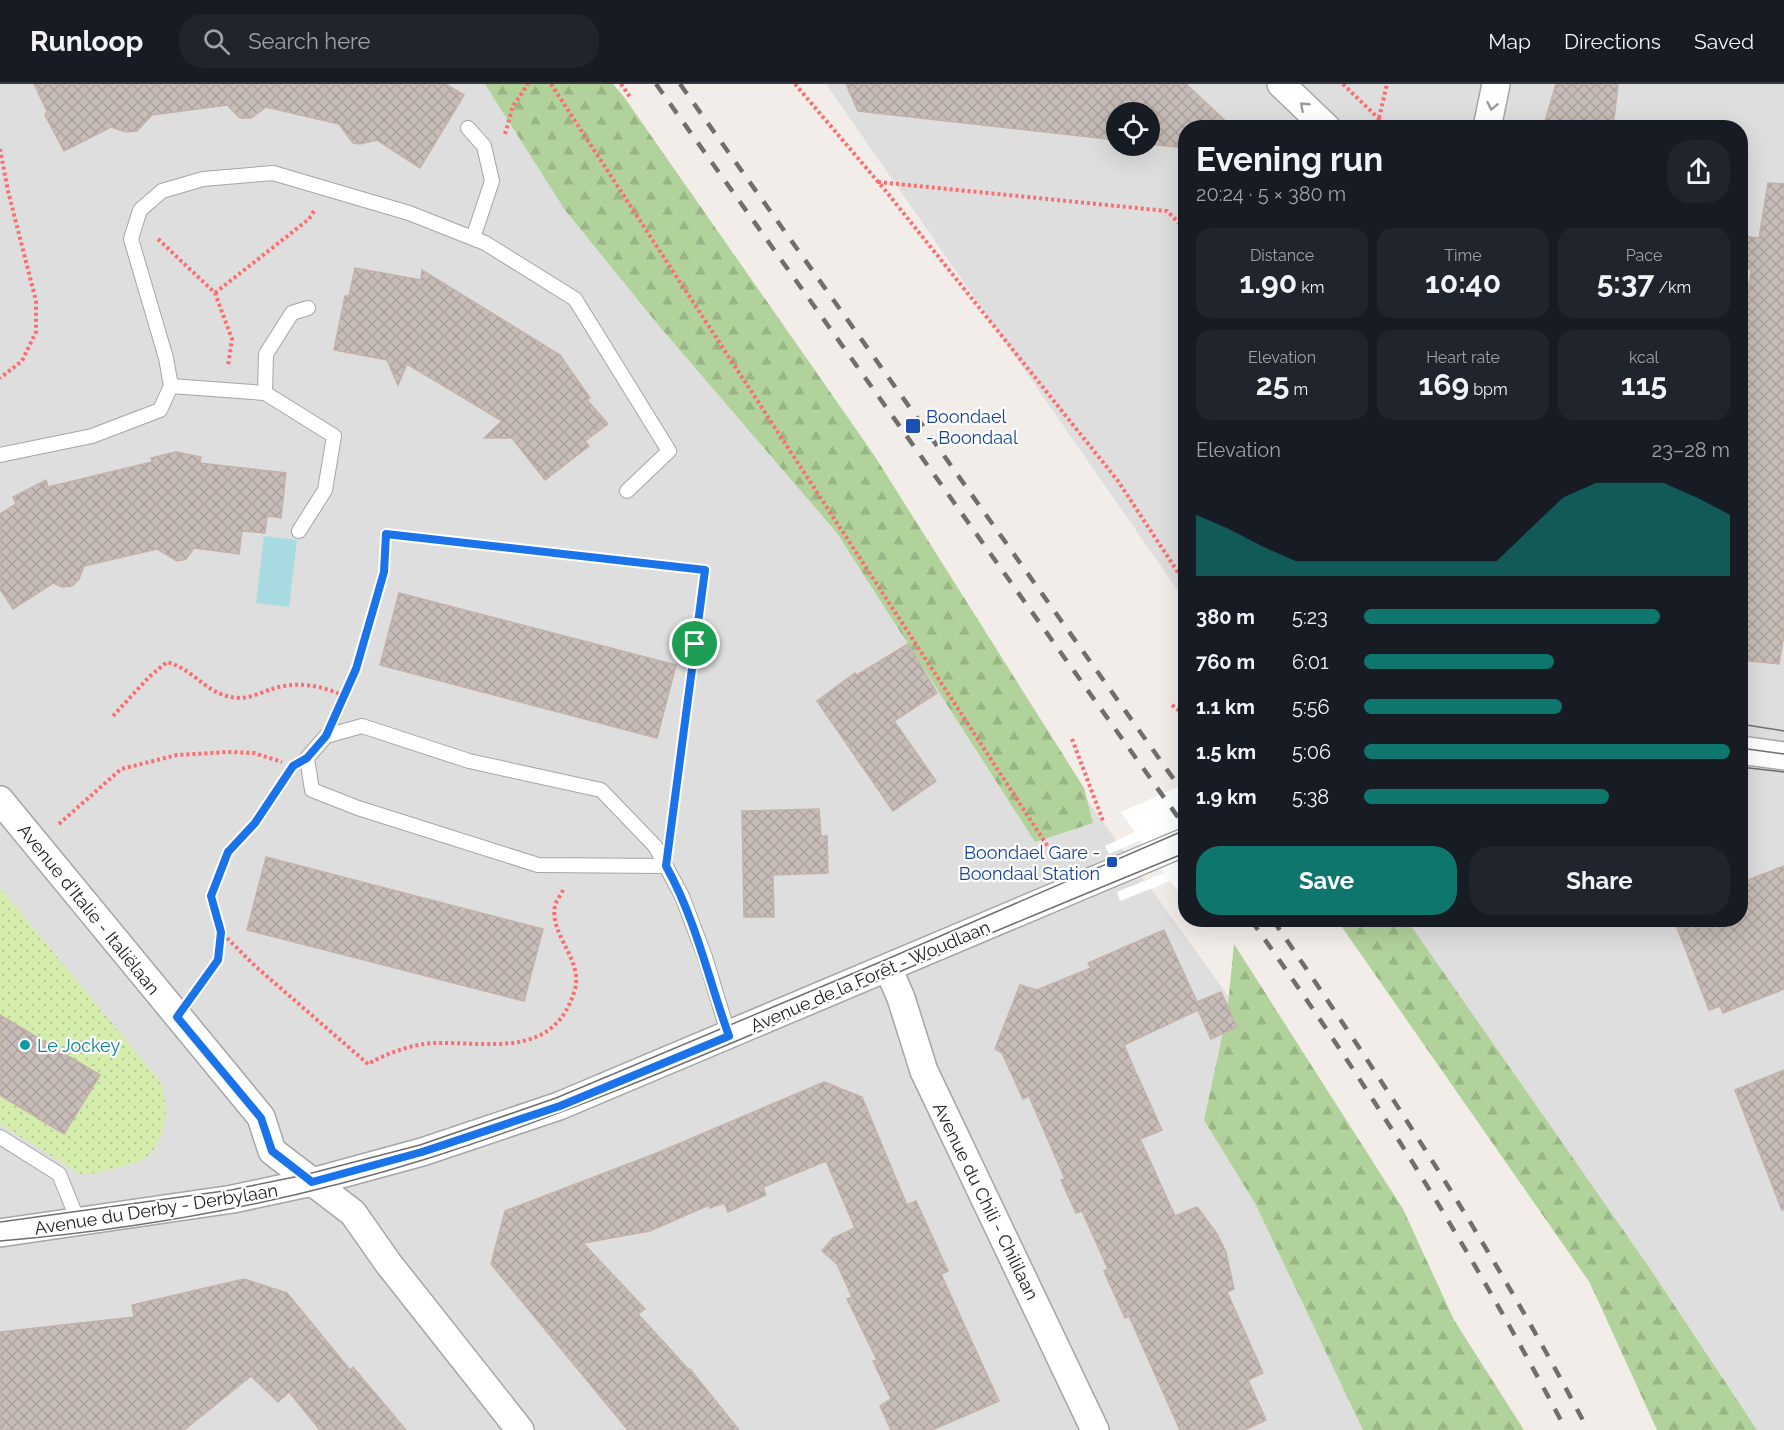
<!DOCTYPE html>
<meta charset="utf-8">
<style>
body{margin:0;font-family:Raleway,sans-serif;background:#20242c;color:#f1f3f6;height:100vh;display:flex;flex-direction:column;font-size:22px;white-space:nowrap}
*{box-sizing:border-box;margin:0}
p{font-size:20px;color:#9ea1a6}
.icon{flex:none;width:33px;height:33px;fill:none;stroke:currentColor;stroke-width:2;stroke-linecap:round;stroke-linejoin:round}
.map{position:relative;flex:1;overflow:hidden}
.drawer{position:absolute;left:1178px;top:36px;width:570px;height:807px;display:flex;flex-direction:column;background:#171b24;border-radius:24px;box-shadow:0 6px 24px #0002}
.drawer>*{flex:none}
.tools{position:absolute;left:1106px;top:18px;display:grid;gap:12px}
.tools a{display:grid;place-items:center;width:54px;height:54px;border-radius:50%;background:#171b24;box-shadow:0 6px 24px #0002;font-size:30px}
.pin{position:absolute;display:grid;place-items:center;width:51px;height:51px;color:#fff;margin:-26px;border:3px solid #fff;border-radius:50%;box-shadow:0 2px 6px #0007}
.round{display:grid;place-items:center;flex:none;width:63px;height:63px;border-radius:24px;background:#20242c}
.overview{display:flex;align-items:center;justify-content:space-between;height:102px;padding:0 18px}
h1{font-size:33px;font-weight:700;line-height:45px}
.metrics{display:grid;grid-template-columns:repeat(3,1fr);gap:9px;height:102px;padding:6px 18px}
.metrics div{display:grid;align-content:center;border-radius:15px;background:#20242c;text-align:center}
.metrics b{font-size:30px;font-weight:700}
.metrics small{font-size:16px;font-weight:400}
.metrics p{font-size:16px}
.chart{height:168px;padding:12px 18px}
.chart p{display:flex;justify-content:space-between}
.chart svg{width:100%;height:108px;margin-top:6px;fill:#0f766e;opacity:.7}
.button{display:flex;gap:12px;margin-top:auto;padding:12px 18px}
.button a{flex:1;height:69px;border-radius:24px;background:#0f766e;color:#fff;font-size:24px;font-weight:700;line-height:69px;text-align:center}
.button a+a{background:#20242c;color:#f1f3f6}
ul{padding:0 18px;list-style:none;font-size:20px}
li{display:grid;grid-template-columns:96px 72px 1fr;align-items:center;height:45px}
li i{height:15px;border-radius:8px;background:#0f766e}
header{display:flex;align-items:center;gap:36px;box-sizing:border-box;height:84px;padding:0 30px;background:#171b24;border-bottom:2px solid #363941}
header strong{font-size:28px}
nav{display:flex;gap:33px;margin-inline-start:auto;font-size:21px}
.search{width:420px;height:54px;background:#20242c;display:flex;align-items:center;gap:15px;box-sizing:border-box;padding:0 21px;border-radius:24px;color:#9ea1a6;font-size:22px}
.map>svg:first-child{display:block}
.residential{fill:#dfdede;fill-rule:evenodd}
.forest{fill:url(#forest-firs)}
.garden{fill:url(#garden-dots)}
.water{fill:#a7dbe1}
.pier{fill:#fff}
.building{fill:url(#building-cross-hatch);stroke:#c4b2a9;stroke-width:1.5}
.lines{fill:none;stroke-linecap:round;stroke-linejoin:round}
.service-casing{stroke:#a5a5a5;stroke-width:16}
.minor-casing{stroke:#a5a5a5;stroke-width:30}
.path{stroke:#ff6c6f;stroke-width:4;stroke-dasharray:3 3;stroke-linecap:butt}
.service{stroke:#fff;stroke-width:14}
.minor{stroke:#fff;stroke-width:27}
.tram{stroke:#6f6f6f;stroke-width:1.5}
.rail{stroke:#6f6f6f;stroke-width:4.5;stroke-dasharray:12 12;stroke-linecap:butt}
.oneway{stroke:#9b9b9b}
.route-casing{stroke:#fff;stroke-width:12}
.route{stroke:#1a73e8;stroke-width:8}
.transit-dot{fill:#1a4fb4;stroke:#fff;stroke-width:2}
.culture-dot{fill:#0f9aa8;stroke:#fff;stroke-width:2}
.labels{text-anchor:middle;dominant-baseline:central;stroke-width:4.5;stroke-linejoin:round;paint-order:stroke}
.transit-label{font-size:18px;fill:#164399;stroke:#fff;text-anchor:start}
.street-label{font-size:18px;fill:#212121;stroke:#fff}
.culture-label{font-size:18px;fill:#0d838f;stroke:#fff;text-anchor:start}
</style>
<header>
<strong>Runloop</strong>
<div class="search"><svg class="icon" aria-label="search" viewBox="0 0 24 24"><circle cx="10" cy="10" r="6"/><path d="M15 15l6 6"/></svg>Search here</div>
<nav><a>Map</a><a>Directions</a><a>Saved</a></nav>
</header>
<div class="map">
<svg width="1784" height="1346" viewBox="0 0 1784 1346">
<defs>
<pattern id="forest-firs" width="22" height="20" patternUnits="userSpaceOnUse" patternTransform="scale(1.5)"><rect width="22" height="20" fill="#b2d29b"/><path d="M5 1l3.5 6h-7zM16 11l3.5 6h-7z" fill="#99b485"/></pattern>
<pattern id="garden-dots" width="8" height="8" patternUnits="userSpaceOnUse" patternTransform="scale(1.5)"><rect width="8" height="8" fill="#d4edad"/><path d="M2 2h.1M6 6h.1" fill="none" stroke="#b6cb95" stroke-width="1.8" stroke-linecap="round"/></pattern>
<pattern id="building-cross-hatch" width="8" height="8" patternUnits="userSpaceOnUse" patternTransform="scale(1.5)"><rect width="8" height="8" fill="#c7bcb7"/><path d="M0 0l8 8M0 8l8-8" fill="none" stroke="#aba19d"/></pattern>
</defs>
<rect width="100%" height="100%" fill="#f2ede8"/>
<g class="residential">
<path d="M0,0H572L1290,998L1501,1346H0Z"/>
<path d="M826,0H1784V1346H1757L1651,1186L1407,836H1740V44H1185V517ZM1116,28H1149V62H1116Z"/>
</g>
<g class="forest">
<path d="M485,0H613L624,13L874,371L1084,704L1093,739L1035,758L837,449L660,243L565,126Z"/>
<path d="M1337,836H1407L1651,1186L1757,1346H1657L1590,1199Z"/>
<path d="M1234,860L1403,1125L1454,1236L1524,1346H1363L1256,1121L1204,1036L1227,930Z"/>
</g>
<path class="garden" d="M0,804L160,997C170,1021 167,1057 145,1074C134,1082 96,1089 82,1091L0,1040V1011L64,1050L100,991L0,931Z"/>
<path class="water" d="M264,452L297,456L289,523L256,519Z"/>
<path class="pier" d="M1185,700V815L1170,797L1120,817L1117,808L1164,789L1141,756L1109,770L1105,762L1135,748L1121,728Z"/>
<g class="building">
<path d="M34,0H446L464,11L420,84L377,56L360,60L353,59L339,40L266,23L251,34H240L227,21L152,31L137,47L126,48L111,43L64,67L45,31L47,27Z"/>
<path d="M846,0H1186L1233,44H1185V64L1149,60V28H1116V56L858,27Z"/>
<path d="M1556,0H1618L1613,44H1543Z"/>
<path d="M1768,99L1784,100V551L1779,580L1740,576V272L1751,185L1740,184L1744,152L1759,154Z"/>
<path d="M355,184L421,196L422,186L560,271L590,314L587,316L608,340L585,357L589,362L545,396L512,354H484L502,337L454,308L407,280L398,301L387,276L334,266L345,212H349Z"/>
<path d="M176,368L201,373L200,379L286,389L281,434L267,432L265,449L242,447L239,470L194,464L186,475L177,477L157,465L84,482L79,495L72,502L62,503L53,499L13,525L0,505V430L16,420L13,413L46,396L48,403L152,378L151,374Z"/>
<path d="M399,509L676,581L657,654L380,581Z"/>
<path d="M908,560L937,609L894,637L936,697L893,727L817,617L855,589L857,591Z"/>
<path d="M819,725L821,752H827L828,789L773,791L774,833H744L742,727Z"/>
<path d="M266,773L543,845L524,917L247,846Z"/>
<path d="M1784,782V905L1723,929L1720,922L1709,926L1674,836H1740V799Z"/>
<path d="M1164,846L1197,918L1221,908L1237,943L1211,955L1198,926L1124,961L1136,989L1133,990L1137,991L1162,1046L1140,1055L1175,1132L1197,1123L1217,1150L1226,1168L1234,1205L1227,1208L1263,1289L1248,1296L1266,1336L1245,1346H1180L1129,1232L1125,1234L1104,1187L1108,1185L1082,1127L1076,1129L1061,1096L1065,1095L1029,1012L1023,1015L1002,969L995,965L1020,901L1037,906L1091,884L1088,879Z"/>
<path d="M0,931L100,991L64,1050L0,1011Z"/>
<path d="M1784,986V1125L1782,1126L1735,1006Z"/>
<path d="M824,998L862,1013L907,1121L916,1117L948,1187L941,1190L999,1317L932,1346H891L880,1322L891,1315L873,1277L877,1276L847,1215L852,1213L837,1180L822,1167L833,1154L855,1144L826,1077L763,1103L766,1111L728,1128L724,1119L710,1124L709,1121L650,1147L583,1159L645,1225L638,1230L689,1286L690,1285L739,1346H628L491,1180L505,1127L657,1069Z"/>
<path d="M244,1195L287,1209L350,1286L353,1283L406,1346H320L289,1308L278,1318L251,1292L184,1346H0V1248L134,1233L132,1221Z"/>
</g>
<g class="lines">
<defs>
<g id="service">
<path d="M468,44L484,62L492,97L473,154"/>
<path d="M171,302L265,309L334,352L325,406L299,447"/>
<path d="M265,309L266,270L292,229L308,224"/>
<path d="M0,371L92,352L160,326L171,302L166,274L131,155L140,126L162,107L203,95L273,89L409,129L485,159L575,215L669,367L627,407"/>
<path d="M666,782L538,781L358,724L312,706L307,674L326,652L362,642L469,677L601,706L655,762L682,812L705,873L729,952"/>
<path d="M0,1053L59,1090L79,1139"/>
</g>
<g id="minor">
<path d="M1281,0L1327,44"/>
<path d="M1487,44L1496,0"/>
<path d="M1740,666L1784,672"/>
<path d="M0,716L261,1033L272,1067L353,1129L388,1179L520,1346"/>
<path d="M888,884L901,914L924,987L1095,1346"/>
<path d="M0,1149L233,1115L312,1098L422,1068L559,1022L1185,758"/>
</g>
</defs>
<use href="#service" class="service-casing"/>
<use href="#minor" class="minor-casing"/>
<g class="path">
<path d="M551,0L1052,769"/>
<path d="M621,0L630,13"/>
<path d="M795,0L885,106L1118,397L1185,499"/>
<path d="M1343,0L1379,35L1377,44"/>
<path d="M1379,34L1387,0"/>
<path d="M505,50L513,22L528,0"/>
<path d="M0,65L8,107L36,217V248L22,277L0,294"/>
<path d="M878,98L1167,127L1185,145"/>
<path d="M158,155L215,209L232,255L228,282"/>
<path d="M215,209L309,135L314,127"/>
<path d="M340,621C364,567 383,509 386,450L705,486L671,742"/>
<path d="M1172,621L1185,631"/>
<path d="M113,632L149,593L167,578C196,586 207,613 240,614C250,614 262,608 272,605C296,597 321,601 344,612"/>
<path d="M1072,655L1103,737"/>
<path d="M285,695L255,739L228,768L211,812L221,848L255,882L368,980C387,969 415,959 437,959C492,958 555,975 575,905C583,876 549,850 555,822C556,817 561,811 563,806"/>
<path d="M59,740L121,685L177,671L228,668L254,669L282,678"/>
<path d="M197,906L218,876L221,848"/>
</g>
<use href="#service" class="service"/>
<use href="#minor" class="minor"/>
<g class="tram">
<path d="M1740,640L1784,647"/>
<path d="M1740,664L1784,670"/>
<path d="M1740,683L1784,688"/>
<path d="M0,1138L231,1106L304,1091L420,1061L556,1014L885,876L1185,746"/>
<path d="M0,1157C143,1145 289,1118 426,1075C560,1033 690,977 819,922C941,870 1062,819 1185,769"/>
</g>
<g class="rail">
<path d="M656,0L1185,743"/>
<path d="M680,0L1185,711"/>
<path d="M1251,836C1367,999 1473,1169 1566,1346"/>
<path d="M1273,836C1386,1001 1495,1168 1588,1346"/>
</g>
</g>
<defs><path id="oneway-chevron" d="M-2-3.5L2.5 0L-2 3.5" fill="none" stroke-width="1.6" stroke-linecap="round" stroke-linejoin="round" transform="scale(1.5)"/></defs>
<g class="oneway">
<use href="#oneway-chevron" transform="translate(1304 22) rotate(-137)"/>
<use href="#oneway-chevron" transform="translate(1492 22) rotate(102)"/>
</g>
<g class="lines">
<defs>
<path id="route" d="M386,450L705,486L666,782C696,836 708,894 729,952L560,1022L422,1068L312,1098L272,1067L261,1034L177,933L218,876L221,848L211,812L228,768L255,739L293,682L307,674L326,652L356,585L384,488Z"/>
</defs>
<use href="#route" class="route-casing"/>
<use href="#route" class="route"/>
</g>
<g class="transit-dot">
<rect x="905" y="334" width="16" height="16" rx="3"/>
<rect x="1106" y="772" width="12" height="12" rx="3"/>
</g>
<circle class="culture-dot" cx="25" cy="961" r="6"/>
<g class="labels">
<g class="transit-label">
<text x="926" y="332">Boondael<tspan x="926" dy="21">- Boondaal</tspan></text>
<text x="1100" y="768" text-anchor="end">Boondael Gare -<tspan x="1100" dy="21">Boondaal Station</tspan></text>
</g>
<g class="street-label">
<text transform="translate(89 825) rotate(51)">Avenue d'Italie - Italiëlaan</text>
<text transform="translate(870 892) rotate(-23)">Avenue de la Forêt - Woudlaan</text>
<text transform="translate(986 1117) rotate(64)">Avenue du Chili - Chililaan</text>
<text transform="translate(156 1125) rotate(-9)">Avenue du Derby - Derbylaan</text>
</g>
<g class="culture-label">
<text x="37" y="961">Le Jockey</text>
</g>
</g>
</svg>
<div class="tools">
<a><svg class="icon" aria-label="locate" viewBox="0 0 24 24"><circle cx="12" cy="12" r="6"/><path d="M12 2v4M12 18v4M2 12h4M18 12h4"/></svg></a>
</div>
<div class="pin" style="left:695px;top:560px;background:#1e9e55"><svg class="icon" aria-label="arrive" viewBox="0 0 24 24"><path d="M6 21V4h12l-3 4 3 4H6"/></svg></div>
<section class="drawer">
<div class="overview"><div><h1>Evening run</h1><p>20:24 · 5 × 380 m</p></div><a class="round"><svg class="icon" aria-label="share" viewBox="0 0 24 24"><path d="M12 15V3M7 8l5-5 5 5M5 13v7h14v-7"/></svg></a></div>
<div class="metrics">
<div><p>Distance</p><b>1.90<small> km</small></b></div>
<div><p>Time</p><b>10:40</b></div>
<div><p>Pace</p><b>5:37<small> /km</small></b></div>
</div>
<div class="metrics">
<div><p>Elevation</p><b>25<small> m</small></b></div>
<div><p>Heart rate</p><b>169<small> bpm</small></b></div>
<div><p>kcal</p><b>115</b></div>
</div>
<div class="chart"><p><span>Elevation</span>23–28 m</p>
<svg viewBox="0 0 160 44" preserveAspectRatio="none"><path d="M0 44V19L10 25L20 32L30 38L40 38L50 38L60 38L70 38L80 38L90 38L100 25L110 12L120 6L130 6L140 6L150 12L160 19V44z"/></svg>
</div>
<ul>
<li><b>380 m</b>5:23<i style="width:81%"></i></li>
<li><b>760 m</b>6:01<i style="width:52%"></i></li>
<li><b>1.1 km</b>5:56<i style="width:54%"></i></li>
<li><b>1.5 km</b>5:06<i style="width:100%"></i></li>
<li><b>1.9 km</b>5:38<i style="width:67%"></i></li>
</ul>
<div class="button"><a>Save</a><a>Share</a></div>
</section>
</div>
